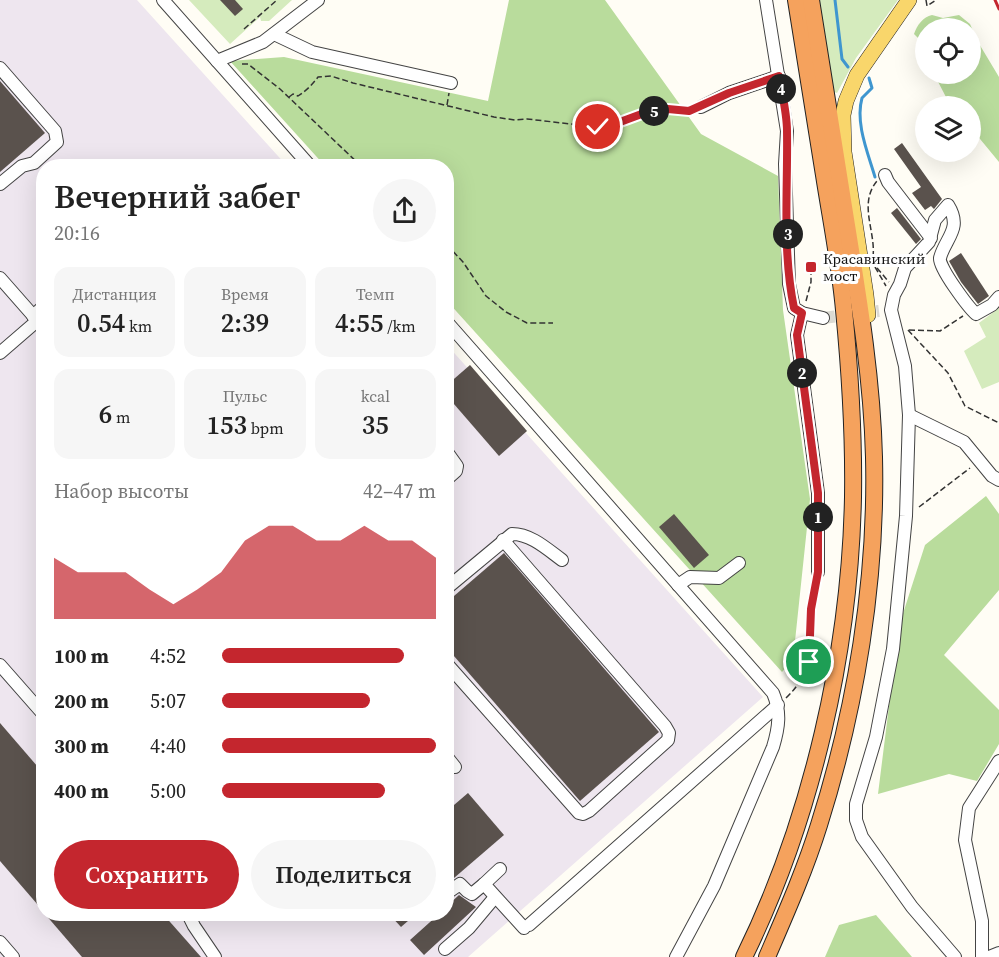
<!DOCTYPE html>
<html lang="ru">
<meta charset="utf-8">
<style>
body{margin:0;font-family:"Source Serif 4",serif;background:#f6f6f6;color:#222;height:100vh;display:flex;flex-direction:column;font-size:22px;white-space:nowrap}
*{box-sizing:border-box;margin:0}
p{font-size:20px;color:#767676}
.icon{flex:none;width:33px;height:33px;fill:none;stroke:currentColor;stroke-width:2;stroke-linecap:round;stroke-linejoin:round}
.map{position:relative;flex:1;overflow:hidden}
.panel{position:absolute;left:36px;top:159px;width:418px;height:762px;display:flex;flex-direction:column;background:#fff;border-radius:24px;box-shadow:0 6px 24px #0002}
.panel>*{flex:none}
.tools{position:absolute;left:915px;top:18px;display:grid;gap:12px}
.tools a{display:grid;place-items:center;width:66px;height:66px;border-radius:50%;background:#fff;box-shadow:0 6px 24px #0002;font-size:30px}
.pin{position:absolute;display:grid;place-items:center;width:51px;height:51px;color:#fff;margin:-26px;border:3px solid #fff;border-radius:50%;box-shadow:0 2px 6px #0007}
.km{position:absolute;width:30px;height:30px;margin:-15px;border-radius:50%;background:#222;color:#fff;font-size:16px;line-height:30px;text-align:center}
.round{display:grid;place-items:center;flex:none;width:63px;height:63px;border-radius:32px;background:#f6f6f6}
.overview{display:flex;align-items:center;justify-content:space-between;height:102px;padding:0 18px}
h1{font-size:33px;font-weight:600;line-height:45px}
.metrics{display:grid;grid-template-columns:repeat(3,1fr);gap:9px;height:102px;padding:6px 18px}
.metrics div{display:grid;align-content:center;border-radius:15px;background:#f6f6f6;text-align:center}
.metrics b{font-size:26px;font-weight:600}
.metrics small{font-size:16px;font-weight:400}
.metrics p{font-size:16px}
.chart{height:168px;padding:12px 18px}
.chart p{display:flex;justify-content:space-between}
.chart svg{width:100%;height:108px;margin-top:6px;fill:#c4262e;opacity:.7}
.primary-button{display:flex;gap:12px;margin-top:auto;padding:12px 18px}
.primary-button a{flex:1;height:69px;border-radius:36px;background:#c4262e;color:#fff;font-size:24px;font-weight:600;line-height:69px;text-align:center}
.primary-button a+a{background:#f6f6f6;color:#222}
ul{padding:0 18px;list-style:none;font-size:20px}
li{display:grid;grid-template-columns:96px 72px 1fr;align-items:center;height:45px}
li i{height:15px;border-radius:8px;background:#c4262e}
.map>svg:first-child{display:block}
.industrial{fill:#eee6ef}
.green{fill:#d5ebbd}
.forest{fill:#b9dc9c}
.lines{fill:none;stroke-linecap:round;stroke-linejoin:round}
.stream{stroke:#3f96cf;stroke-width:3}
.building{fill:#5a524d}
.minor-tunnel{stroke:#dbdad3;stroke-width:12;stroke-dasharray:12 6;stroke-linecap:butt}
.minor-casing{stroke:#444;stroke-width:14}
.major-casing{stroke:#222;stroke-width:16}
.highway-casing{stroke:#222;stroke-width:18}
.path{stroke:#333;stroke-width:1.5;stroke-dasharray:6 3;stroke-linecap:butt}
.minor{stroke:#fff;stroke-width:12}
.major{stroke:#f9d66b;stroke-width:15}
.highway{stroke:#f5a25d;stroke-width:16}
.rail{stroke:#c4262e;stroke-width:3}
.route-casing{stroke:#fff;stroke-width:12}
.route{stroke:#c4262e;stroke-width:8}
.poi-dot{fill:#c4262e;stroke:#fff;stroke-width:2}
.labels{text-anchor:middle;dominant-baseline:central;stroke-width:6;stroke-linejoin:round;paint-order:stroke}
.poi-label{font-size:15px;fill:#111;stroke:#fff;text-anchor:start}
</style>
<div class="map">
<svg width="999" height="957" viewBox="0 0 999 957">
<rect width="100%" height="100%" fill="#fffdf5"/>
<path class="industrial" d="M0,0H137L287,166H44V914H447V345L763,697L468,957H0Z"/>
<g class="green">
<path d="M189,0H292L269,21H261L260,17L230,44Z"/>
<path d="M819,0H898L856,58L837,93L834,92L832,89Z"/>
<path d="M999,308V382L982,389L964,351L986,337L979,323Z"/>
</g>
<g class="forest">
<path d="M509,0H605L701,134L778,176L783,310L810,499L793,660L782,672L447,301V166H325L230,61L284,57L488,101Z"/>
<path d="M932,15L943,18L959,15L970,24L978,42L999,77V162L971,128L970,106H953L947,99L934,74H970V28H926L925,57L922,54V42L914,34C917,25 923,17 932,15Z"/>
<path d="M986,496L999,514V590L944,655L999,710V744L977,781L949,774L878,794L899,626L925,545Z"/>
<path d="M876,915L912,957H825L839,925Z"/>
</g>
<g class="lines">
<g class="stream">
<path d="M835,0L842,59L848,67"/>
<path d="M869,78L872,88L862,98C855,123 868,153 875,177"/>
</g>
</g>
<g class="building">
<path d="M220,0H235L243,9L235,16Z"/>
<path d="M0,81L45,133L0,172Z"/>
<path d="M902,143L942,199L934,209L931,206L925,210L912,193L921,187L894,149Z"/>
<path d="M897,208L921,239L916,244L891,213Z"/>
<path d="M961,253L989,296L978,304L961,282L949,261Z"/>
<path d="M470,365L527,431L499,456L447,396V385Z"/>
<path d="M674,514L709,555L694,568L659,527Z"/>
<path d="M504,553L659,732L580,801L447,648V602Z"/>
<path d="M0,723L44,774V912L0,861Z"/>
<path d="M468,793L504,835L454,878L447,871V811Z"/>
<path d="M459,895L476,907L424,955L410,940L439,914H447V906Z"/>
<path d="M45,914H163L201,957H82Z"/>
<path d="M389,914H416L401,927Z"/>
</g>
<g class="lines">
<path class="minor-tunnel" d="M823,318L879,311"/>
<defs>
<g id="minor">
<path d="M163,0L310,166"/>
<path d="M766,0L787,131L785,164L789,284L794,308L802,313L823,318"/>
<path d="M274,34L312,52L451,83"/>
<path d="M217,61L263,42L318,0"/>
<path d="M0,68L55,131L57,142L34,163L22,166L0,184"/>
<path d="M701,107L729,93L779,76"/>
<path d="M885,175L888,182L931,238"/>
<path d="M0,278L44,328"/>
<path d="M802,313L797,335L818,493V572"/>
<path d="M33,316L44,306"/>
<path d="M447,322L773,693C781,712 779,727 773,747L714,886L676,957"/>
<path d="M0,353L37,321"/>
<path d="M909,415L964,442L992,476L999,480"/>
<path d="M447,452L457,466L456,471L447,479"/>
<path d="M678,585L690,577L719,578L739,563"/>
<path d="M447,588L512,534C531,534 547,549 562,560"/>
<path d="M447,664L579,813L583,814L589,811L668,740L669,733L665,726L503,540"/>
<path d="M0,665L44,715"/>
<path d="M447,757L455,767"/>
<path d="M484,884L500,869"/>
<path d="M447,893L460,884L467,891L472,894L484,884L524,928"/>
<path d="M188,914L194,926L215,957"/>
<path d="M529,925L778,705"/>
<path d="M0,942L13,957"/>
<path d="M445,949L469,928L495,897"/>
<path d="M955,957L912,907L862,837L856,820V804L876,737L893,649L906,516L909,415L905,366L891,310L894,295L900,284L905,268L929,242L935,220L948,205C963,229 945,238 940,258C938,267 969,308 976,314L992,305L999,297"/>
<path d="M982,957V921L965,840L969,808L999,761"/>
<path d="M989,957L999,953"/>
</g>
<path id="major" d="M868,315L866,295L844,152L843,115L846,101L857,75L909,0"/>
<g id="highway">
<path d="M744,957C812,818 850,651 853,497C854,434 850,372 844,310C840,265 831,220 824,175C814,116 805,58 796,0"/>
<path d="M767,957C786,913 805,870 819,825C856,708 877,580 874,457C872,375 858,294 845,213C834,142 823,71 811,0"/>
</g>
</defs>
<use href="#minor" class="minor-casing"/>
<use href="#major" class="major-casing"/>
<use href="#highway" class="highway-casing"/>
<g class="path">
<path d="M926,0L927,6L936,0"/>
<path d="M244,29L277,0"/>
<path d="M242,64H248L280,89L361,166"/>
<path d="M289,97L293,94L298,96C307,90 312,85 318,77L331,76L353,83L494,117L515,120L527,119L598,127L647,112L668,109L692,110"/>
<path d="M447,105L449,93"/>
<path d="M447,245L463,262L486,296L506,312L527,323H553"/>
<path d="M873,257C876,231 858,204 877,181"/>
<path d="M875,267L886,286"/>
<path d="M877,268L889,282"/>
<path d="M806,301L811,282V267"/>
<path d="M908,330L948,373L965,406L999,423"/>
<path d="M909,330L940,331L963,316"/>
<path d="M919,507L970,468"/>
<path d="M786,698C811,674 809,656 809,624C810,610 813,596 816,582"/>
</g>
<use href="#minor" class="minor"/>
<use href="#major" class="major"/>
<use href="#highway" class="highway"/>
<path class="rail" d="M995,0L999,9"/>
</g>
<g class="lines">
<defs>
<path id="route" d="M598,127L620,122L647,112L668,109L689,111L729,93L779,76C782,94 787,113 787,131C788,189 782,250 794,308L802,313L797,335L818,493V572L811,609L809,662"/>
</defs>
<use href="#route" class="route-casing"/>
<use href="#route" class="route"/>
</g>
<rect class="poi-dot" x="805" y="261" width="12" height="12" rx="3"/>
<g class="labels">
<g class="poi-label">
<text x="823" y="258">Красавинский<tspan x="823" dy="17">мост</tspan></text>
</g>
</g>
</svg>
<div class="tools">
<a><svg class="icon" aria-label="locate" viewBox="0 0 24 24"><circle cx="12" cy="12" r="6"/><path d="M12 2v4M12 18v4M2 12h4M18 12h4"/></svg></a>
<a><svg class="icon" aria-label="layers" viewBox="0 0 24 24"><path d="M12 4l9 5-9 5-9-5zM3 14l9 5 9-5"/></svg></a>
</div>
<div class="pin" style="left:809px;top:662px;background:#1e9e55"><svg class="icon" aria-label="arrive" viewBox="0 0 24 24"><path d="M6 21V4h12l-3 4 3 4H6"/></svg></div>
<div class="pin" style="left:598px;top:127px;background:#d93025"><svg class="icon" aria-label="check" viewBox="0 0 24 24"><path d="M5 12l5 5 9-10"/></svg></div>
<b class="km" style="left:818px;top:517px">1</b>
<b class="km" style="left:802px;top:373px">2</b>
<b class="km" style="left:788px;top:234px">3</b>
<b class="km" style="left:781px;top:89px">4</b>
<b class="km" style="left:654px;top:111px">5</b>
<section class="panel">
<div class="overview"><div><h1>Вечерний забег</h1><p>20:16</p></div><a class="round"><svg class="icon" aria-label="share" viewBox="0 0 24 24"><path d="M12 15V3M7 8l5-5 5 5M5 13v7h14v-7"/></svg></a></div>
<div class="metrics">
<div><p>Дистанция</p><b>0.54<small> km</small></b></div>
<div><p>Время</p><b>2:39</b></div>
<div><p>Темп</p><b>4:55<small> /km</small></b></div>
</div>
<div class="metrics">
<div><b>6<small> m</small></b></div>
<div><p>Пульс</p><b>153<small> bpm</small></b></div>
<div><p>kcal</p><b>35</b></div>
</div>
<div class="chart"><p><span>Набор высоты</span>42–47 m</p>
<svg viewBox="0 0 160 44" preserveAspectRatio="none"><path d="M0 44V19L10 25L20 25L30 25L40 32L50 38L60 32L70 25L80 12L90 6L100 6L110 12L120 12L130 6L140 12L150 12L160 19V44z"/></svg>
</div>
<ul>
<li><b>100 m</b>4:52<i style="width:85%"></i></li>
<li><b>200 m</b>5:07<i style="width:69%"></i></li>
<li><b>300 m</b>4:40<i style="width:100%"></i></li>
<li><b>400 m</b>5:00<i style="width:76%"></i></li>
</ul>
<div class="primary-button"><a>Сохранить</a><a>Поделиться</a></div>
</section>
</div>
